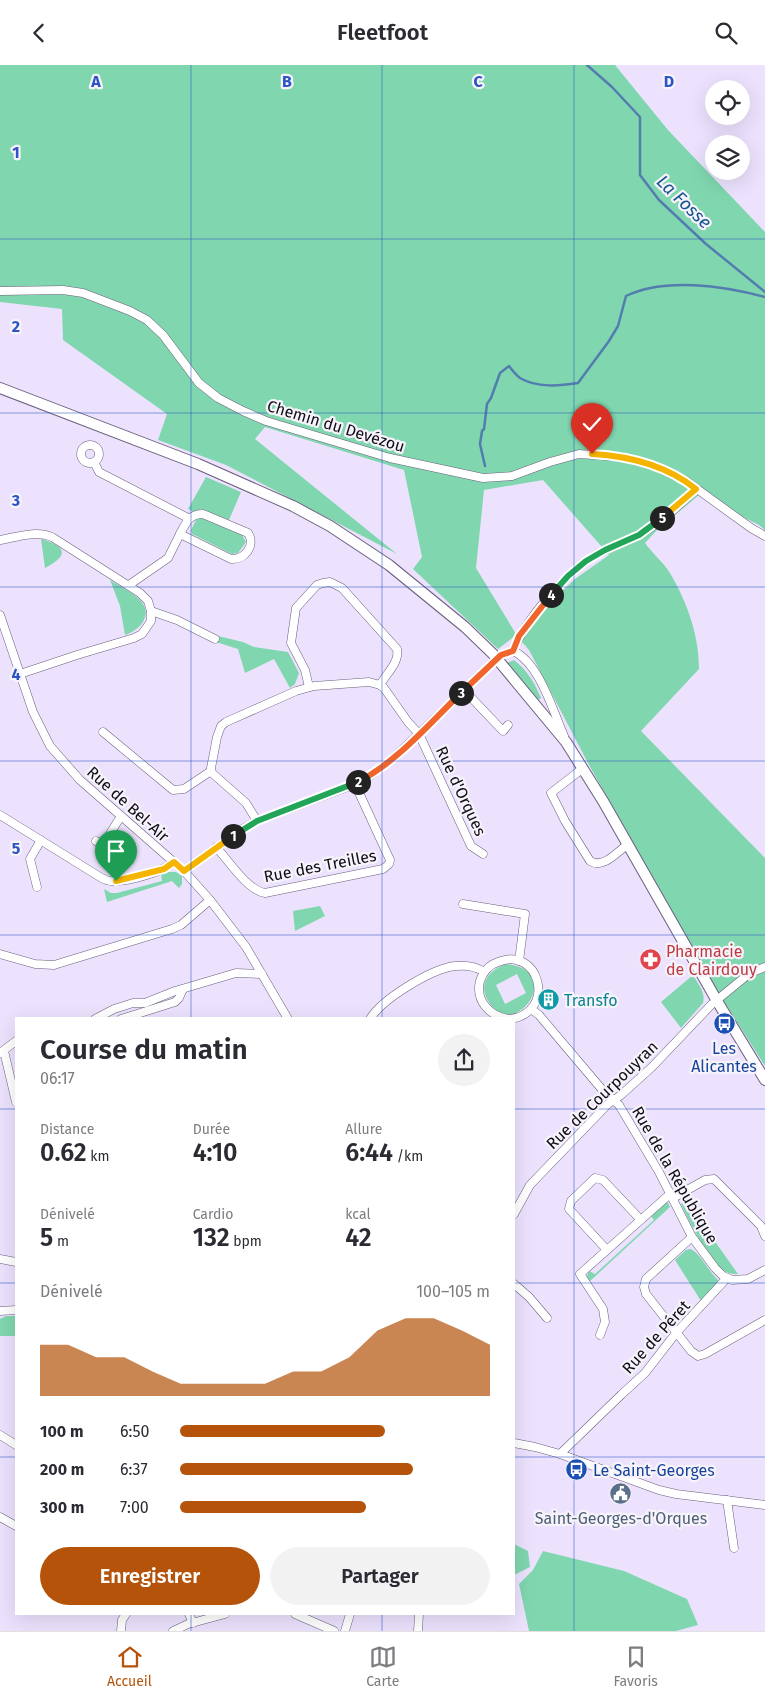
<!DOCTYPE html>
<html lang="fr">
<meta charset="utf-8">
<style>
body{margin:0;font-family:"Fira Sans",sans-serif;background:#f2f2f3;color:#2b2b33;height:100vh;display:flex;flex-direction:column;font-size:19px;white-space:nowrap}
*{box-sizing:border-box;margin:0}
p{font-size:16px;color:#7c7c81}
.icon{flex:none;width:28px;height:28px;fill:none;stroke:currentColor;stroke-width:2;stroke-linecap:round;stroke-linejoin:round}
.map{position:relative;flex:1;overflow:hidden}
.side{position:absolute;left:15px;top:952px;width:500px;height:598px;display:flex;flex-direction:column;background:#fff;border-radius:0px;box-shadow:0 5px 20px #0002}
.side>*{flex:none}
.buttons{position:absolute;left:705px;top:15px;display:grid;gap:10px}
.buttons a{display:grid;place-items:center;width:45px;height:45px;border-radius:50%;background:#fff;box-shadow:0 5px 20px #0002;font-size:25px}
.pin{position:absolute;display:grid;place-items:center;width:42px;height:42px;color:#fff;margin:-51px -21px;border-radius:50% 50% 50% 0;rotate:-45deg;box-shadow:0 0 5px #0007}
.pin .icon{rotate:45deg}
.km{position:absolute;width:25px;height:25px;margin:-12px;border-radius:50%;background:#222;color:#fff;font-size:14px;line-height:25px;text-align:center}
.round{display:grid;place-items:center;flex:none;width:52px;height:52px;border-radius:26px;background:#f2f2f3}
.overview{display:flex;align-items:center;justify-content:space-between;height:85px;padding:0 25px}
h1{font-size:28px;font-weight:600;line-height:38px}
.stats{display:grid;grid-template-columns:repeat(3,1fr);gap:8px;height:85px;padding:5px 25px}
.stats div{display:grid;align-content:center}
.stats b{font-size:25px;font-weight:600}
.stats small{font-size:14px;font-weight:400}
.stats p{font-size:14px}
.chart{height:140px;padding:10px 25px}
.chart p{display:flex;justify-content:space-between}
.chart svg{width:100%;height:90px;margin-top:5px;fill:#b45309;opacity:.7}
.action{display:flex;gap:10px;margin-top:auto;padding:10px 25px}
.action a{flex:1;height:58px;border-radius:30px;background:#b45309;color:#fff;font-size:20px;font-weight:600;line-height:58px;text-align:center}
.action a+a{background:#f2f2f3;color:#2b2b33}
ul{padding:0 25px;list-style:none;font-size:16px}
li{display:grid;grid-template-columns:80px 60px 1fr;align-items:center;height:38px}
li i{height:12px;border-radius:6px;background:#b45309}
header{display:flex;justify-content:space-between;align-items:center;height:65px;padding:0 25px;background:#fff;font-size:22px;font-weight:600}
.tab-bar{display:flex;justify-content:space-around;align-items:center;height:70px;border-top:1px solid #e1e1e2;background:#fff;font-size:14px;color:#7c7c81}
.tab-bar a{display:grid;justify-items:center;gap:2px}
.tab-bar .active{color:#b45309}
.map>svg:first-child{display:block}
.green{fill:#80d7af;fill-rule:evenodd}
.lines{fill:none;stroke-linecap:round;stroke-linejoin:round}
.stream{stroke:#537caf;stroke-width:2.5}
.street-casing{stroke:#6a5f7d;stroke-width:9}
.secondary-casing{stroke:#6a5f7d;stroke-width:12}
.street{stroke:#fff;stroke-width:8}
.secondary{stroke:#fff;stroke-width:10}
.split-1-casing{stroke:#fff;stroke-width:10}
.split-2-casing{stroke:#fff;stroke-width:10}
.split-3-casing{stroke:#fff;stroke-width:10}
.split-4-casing{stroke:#fff;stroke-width:10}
.split-5-casing{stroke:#fff;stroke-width:10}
.split-6-casing{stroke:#fff;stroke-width:10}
.split-1{stroke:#f5b400;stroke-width:6}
.split-2{stroke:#22a559;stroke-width:6}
.split-3{stroke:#f0652b;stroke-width:6}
.split-4{stroke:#f0652b;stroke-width:6}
.split-5{stroke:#22a559;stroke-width:6}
.split-6{stroke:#f5b400;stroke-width:6}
.grid{fill:none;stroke:#2d54c4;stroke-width:1;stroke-opacity:0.55}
.labels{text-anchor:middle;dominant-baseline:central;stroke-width:4.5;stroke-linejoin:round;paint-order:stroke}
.street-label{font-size:16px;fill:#100b16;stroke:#f6f3fa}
.health-label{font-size:16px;fill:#be3a42;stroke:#f6f3fa;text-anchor:start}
.culture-label{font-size:16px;fill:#0d838f;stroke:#f6f3fa;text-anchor:start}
.transit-label{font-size:16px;fill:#164399;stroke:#f6f3fa}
.service-label{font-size:16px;fill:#4e5e75;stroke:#f6f3fa}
.water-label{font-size:18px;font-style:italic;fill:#155391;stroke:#f6f3fa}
.grid-label{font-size:16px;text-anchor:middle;font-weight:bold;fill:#2d54c4;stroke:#f6f3fa;stroke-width:4.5;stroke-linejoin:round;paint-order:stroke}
</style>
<header><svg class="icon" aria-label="back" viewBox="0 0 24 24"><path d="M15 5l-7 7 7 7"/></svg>Fleetfoot<svg class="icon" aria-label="search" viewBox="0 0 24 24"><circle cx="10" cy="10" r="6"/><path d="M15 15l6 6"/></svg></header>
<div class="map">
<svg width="765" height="1566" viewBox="0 0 765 1566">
<rect width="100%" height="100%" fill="#ece2fe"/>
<g class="green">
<path d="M0,0H615L668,65L765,167V465L759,460L699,430L657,465L645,478C652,488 663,497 670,508C687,537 699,570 699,604L641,666L765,793V1001L716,924L589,700L529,585L516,570L498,584L413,504L422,492L404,405L265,362L255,374L397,489L226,400L158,375L167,349L63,275L62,244L0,237ZM543,415L609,490L575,514L516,569L476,503L484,425Z"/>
<path d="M206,412L241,427L229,455L201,444L194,447L188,444Z"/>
<path d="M197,453H203L242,470L246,477L238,488L232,489L192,469L191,465Z"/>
<path d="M41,474C66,481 70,490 45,503Z"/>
<path d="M110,515C119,521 132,527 140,535C154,550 140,565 125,570L120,541Z"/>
<path d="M218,571L243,577L254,582L288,587L299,608L295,619L290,623L274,594L245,608L238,584L216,577Z"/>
<path d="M514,595C528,606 534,617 541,633L537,636L507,598Z"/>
<path d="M168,807H176L182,811V819L179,823L172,816L107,837L104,824L111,828H117L162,816L161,809Z"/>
<path d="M320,841L325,851L295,866L293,846Z"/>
<path d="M506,899C568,904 513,982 487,934C478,917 491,904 506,899ZM517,909L526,928L505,939L496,920Z"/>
<path d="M693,910C698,919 706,927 703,938L681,963L661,937Z"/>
<path d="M685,1134L738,1209C733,1209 728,1209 723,1205C708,1194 689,1157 681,1139Z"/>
<path d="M667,1136L670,1142L589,1217L587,1211L589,1206L595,1209L654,1155L650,1150Z"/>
<path d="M690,1184C699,1186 709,1207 718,1215V1220L701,1236L675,1195L686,1185Z"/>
<path d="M6,1251H16V1271H0V1254Z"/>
<path d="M514,1479L528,1486L530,1502L514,1510Z"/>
<path d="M543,1486L624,1506L687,1534L698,1560L676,1566H529L519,1519L533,1505Z"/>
</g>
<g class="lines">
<g class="stream">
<path d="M587,0L612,22L640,52V110L659,135L706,179L765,227"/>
<path d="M485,401L480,379L482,366L484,364L487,339L491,333L500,308L509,301C512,305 516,310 520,313C537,323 559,321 578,318L609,276L618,261L626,231C665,212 724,221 765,232"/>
</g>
<defs>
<g id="street">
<path d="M0,226L63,225L83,228L130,246L147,255L163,270L199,318L218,333L243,346L266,356L390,393L483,413L512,411L550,397L579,389L622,392L657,402L686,416L751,463L765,471"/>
<circle cx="90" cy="389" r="9"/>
<path d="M94,397L99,407L188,453"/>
<path d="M203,449L248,468C256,480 245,495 231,494L180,469C186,458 189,449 203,449Z"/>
<path d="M0,475C17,472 36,465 52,472L140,528L148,536L151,546V556L142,569L134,573L77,590L20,609"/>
<path d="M129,520L168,493L180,469"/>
<path d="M151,546L177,555L215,574"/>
<path d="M0,550L33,647L50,681L80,715L184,806L210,835L246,882L288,954"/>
<path d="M513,586C525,555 566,508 594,491C609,482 625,478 640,469C661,458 679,440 696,424"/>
<path d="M309,622L305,605L291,578L296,543L317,520L323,518L330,517L342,523L397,584C400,597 386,609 380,620"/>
<path d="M464,625L503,666L508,660"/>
<path d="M103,667L173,725L184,724L211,706"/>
<path d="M582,704L551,728L565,756L590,796C603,804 616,788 627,780"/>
<path d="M0,750L100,812C105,815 110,817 116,816C130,816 163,807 173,797"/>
<path d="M257,756L246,738L212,708L211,703L217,672L221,661L226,657L296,626L314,621L369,617L380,620L384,623L408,657L419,669L471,781L483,789"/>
<path d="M96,776L103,780L121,751"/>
<path d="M216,782C229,796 247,825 265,828L383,804L389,799L390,795L355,719"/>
<path d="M184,806L241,765L257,756L355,719L371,710L392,694L419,669L501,590L513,586C539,597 553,646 564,671"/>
<path d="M37,822L30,794L41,775"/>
<path d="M463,839L525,849L519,896"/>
<path d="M0,889L35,899L54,900L172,864L181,860L210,835"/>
<path d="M531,944L539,950L605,1028L619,1040L659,1107L692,1172L715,1203L723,1211L732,1215L748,1214L765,1205"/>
<path d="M95,954L114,944L133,938H145L175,926L236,908L262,909"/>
<path d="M121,954L175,937L179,933L183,924"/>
<path d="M370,954C382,934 431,904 455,901C465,900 476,901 484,907"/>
<path d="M508,954C490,951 475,936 480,916C483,907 489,900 498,897C539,880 558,947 510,954"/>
<path d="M4,986L16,1037"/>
<path d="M0,988L16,976"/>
<path d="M673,1133L705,1115L714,1114L761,1161L765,1171"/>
<path d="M514,1149L530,1120L608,1039L621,1030L652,1002L712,939L750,908L765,902"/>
<path d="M692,1172L646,1214L644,1222L646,1229L691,1286L698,1291L705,1289L765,1255"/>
<path d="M607,1185L569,1144L571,1136L595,1113L603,1115L640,1154"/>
<path d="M0,1194L16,1197"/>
<path d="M514,1219L529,1232L547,1253"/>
<path d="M0,1246L16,1245"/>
<path d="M600,1270L605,1257L603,1244L580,1209L671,1128"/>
<path d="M0,1370L16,1380"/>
<path d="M514,1378L535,1382L560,1389L659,1425L676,1429L765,1440"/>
<path d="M560,1389L622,1329L645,1308L676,1268L727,1213"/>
<path d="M727,1435L734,1483"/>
<path d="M0,1452L16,1461"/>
<path d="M189,1549L193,1558"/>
<path d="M295,1549L334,1566"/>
<path d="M121,1566L122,1555L126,1549"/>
<path d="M173,1566L188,1559L225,1549"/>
<path d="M345,1566L350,1549"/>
<path d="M418,1566L419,1549"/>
</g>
<path id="secondary" d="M0,323L198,399L293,441L330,461L389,500L465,562L493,589L566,677L603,736L717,936L765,1015"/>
</defs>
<use href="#street" class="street-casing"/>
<use href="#secondary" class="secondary-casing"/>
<use href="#street" class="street"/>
<use href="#secondary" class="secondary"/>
</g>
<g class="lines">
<defs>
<path id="split-1" d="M116,816L164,804L174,797L184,806L233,771"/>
<path id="split-2" d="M233,771L257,756L358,717"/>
<path id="split-3" d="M358,717C398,696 429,659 461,628"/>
<path id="split-4" d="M461,628L501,590L513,586L519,571L551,530"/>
<path id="split-5" d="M551,530L568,511L586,496L605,485L639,470L662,453"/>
<path id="split-6" d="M592,389C629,391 667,401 696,424L662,453"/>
</defs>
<use href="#split-1" class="split-1-casing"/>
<use href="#split-2" class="split-2-casing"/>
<use href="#split-3" class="split-3-casing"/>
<use href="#split-4" class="split-4-casing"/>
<use href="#split-5" class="split-5-casing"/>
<use href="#split-6" class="split-6-casing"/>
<use href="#split-1" class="split-1"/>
<use href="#split-2" class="split-2"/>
<use href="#split-3" class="split-3"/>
<use href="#split-4" class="split-4"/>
<use href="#split-5" class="split-5"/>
<use href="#split-6" class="split-6"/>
</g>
<path class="grid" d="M191,0V954M382,0V954M574,0V1566M0,174H765M0,348H765M0,522H765M0,696H765M0,870H765M0,1044H16M514,1044H765M0,1218H16M514,1218H765M0,1392H16M514,1392H765M191,1549V1566M382,1549V1566"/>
<defs>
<symbol id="pharmacy-disc" viewBox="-11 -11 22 22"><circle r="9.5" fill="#e0444e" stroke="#f6f3fa"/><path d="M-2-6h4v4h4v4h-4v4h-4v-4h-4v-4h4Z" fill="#fff"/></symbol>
<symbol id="building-disc" viewBox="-11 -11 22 22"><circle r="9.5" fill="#0f9aa8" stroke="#f6f3fa"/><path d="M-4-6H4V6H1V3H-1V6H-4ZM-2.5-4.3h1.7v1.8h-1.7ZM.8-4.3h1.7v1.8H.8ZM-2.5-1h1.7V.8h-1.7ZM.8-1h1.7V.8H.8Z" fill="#fff"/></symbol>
<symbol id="bus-disc" viewBox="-11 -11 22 22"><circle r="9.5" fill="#1a4fb4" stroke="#f6f3fa"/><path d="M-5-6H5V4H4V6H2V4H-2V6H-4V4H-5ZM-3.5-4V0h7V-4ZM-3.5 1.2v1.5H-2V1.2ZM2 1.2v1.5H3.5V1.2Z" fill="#fff"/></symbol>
<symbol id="civic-disc" viewBox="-11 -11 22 22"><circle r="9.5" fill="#5c6f8a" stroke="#f6f3fa"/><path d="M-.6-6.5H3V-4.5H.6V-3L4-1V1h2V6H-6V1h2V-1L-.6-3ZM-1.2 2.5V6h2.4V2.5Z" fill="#fff"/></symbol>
</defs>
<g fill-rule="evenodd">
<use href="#pharmacy-disc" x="638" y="882" width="25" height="25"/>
<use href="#building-disc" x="536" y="922" width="25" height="25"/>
<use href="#bus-disc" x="712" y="946" width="25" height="25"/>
<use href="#bus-disc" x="564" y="1392" width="25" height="25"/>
<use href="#civic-disc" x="608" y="1416" width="25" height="25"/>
</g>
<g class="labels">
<g class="street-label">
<text transform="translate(336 361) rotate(17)">Chemin du Devézou</text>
<text transform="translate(461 726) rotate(65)">Rue d'Orques</text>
<text transform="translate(128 739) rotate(42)">Rue de Bel-Air</text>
<text transform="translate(320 801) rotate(-11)">Rue des Treilles</text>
<text transform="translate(602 1030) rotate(-44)">Rue de Courpouyran</text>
<text transform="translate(675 1110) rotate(60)">Rue de la République</text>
<text transform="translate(656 1272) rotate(-48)">Rue de Péret</text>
</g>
<g class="health-label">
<text x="666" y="886">Pharmacie<tspan x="666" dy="18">de Clairdouy</tspan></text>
</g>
<g class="culture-label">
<text x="564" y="935">Transfo</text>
</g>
<g class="transit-label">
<text x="724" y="983">Les<tspan x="724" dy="18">Alicantes</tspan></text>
<text x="593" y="1405" text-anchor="start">Le Saint-Georges</text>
</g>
<g class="service-label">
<text x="621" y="1453">Saint-Georges-d'Orques</text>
</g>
<g class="water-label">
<text transform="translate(684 137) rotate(44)">La Fosse</text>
</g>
</g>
<g class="grid-label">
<text x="96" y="22">A</text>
<text x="287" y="22">B</text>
<text x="478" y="22">C</text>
<text x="669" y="22">D</text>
<text x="16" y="93">1</text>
<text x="16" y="267">2</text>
<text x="16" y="441">3</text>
<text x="16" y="615">4</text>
<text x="16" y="789">5</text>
</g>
</svg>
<div class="buttons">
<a><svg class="icon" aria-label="locate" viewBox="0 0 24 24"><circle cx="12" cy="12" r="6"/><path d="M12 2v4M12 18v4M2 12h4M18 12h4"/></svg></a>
<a><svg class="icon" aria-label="layers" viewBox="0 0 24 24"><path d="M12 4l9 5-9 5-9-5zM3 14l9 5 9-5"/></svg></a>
</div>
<div class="pin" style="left:116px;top:816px;background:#1e9e55"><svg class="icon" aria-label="arrive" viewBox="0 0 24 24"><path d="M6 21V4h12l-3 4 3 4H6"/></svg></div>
<div class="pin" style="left:592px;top:389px;background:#d93025"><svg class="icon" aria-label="check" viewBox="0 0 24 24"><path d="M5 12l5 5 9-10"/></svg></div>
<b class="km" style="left:233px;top:771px">1</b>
<b class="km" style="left:358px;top:717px">2</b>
<b class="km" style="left:461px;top:628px">3</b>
<b class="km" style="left:551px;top:530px">4</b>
<b class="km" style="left:662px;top:453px">5</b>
<section class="side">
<div class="overview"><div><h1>Course du matin</h1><p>06:17</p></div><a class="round"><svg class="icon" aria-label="share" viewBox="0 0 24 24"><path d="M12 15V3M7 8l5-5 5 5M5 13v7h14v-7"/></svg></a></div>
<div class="stats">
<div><p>Distance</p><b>0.62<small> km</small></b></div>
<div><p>Durée</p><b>4:10</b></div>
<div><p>Allure</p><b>6:44<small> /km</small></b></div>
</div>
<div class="stats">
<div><p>Dénivelé</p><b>5<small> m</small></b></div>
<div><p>Cardio</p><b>132<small> bpm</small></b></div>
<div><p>kcal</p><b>42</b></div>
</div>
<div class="chart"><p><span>Dénivelé</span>100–105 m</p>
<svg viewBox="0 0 160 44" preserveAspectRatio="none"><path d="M0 44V19L10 19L20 25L30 25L40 32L50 38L60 38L70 38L80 38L90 32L100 32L110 25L120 12L130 6L140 6L150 12L160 19V44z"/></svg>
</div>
<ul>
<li><b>100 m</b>6:50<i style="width:66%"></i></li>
<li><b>200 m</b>6:37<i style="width:75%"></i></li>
<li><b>300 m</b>7:00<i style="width:60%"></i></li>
</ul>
<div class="action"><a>Enregistrer</a><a>Partager</a></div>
</section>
</div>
<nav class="tab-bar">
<a class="active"><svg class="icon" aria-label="home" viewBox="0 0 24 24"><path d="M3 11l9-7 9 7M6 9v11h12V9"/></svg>Accueil</a>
<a><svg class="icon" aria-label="map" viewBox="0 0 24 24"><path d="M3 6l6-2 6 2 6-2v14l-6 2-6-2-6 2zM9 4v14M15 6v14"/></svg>Carte</a>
<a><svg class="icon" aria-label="saved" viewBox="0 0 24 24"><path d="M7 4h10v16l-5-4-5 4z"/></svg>Favoris</a>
</nav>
